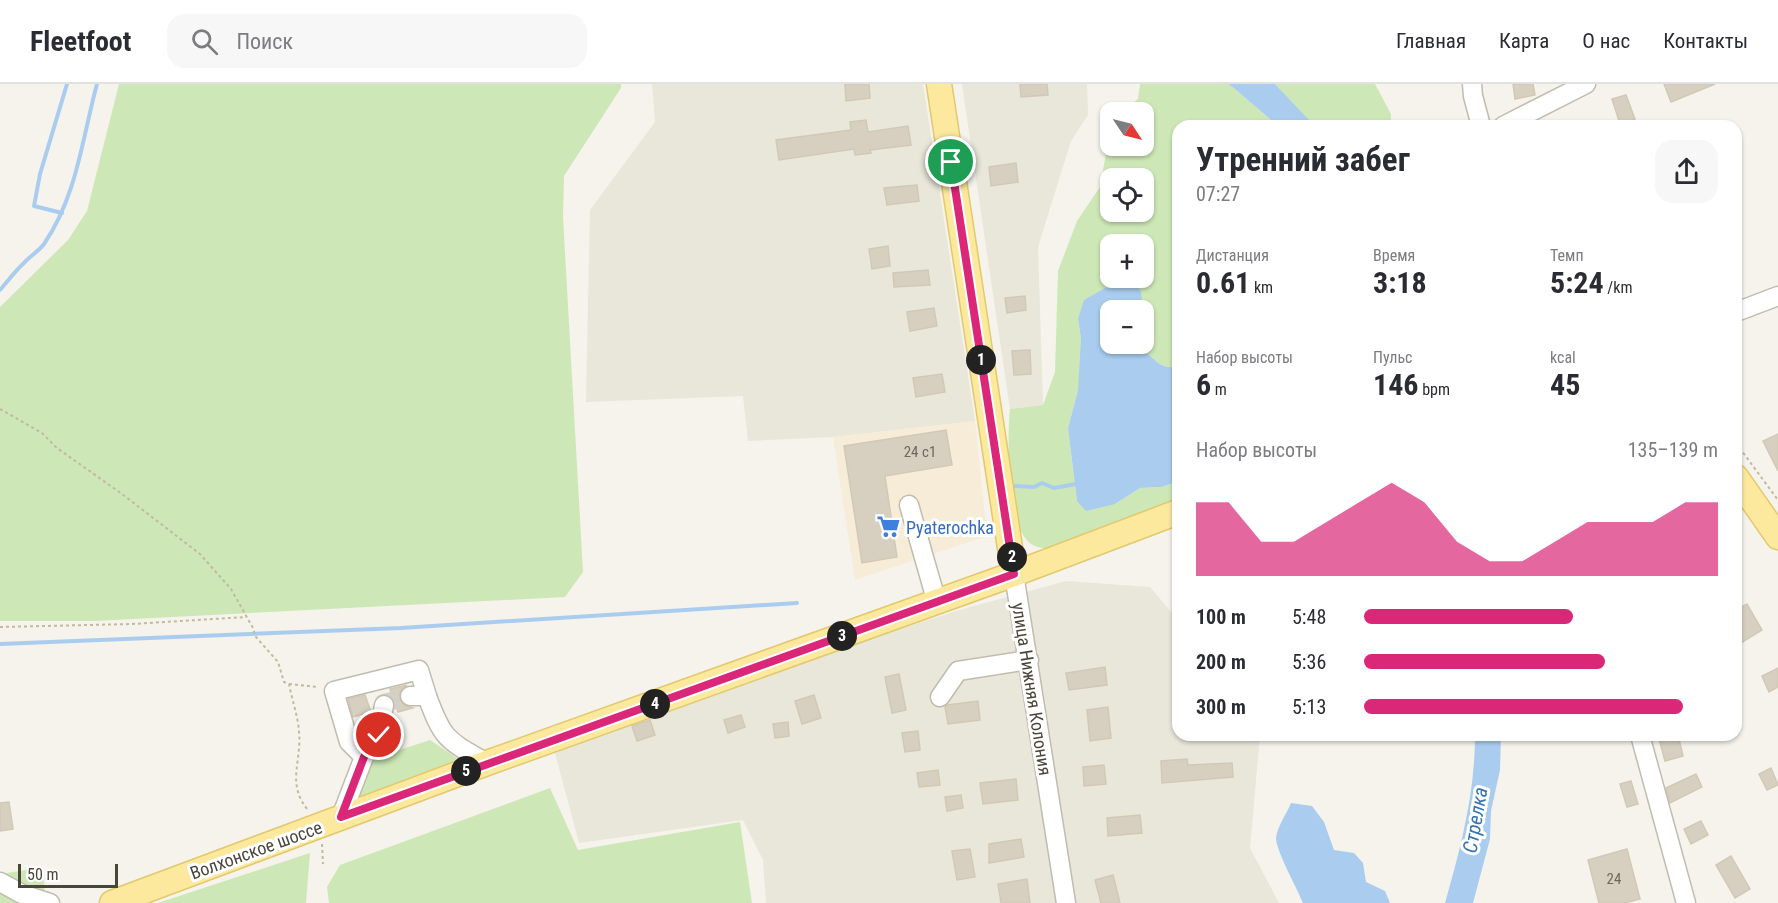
<!DOCTYPE html>
<html lang="ru">
<meta charset="utf-8">
<style>
body{margin:0;font-family:"Roboto Condensed",sans-serif;background:#f7f7f7;color:#2b2b33;height:100vh;display:flex;flex-direction:column;font-size:22px;white-space:nowrap}
*{box-sizing:border-box;margin:0}
p{font-size:20px;color:#7c7c81}
.icon{flex:none;width:33px;height:33px;fill:none;stroke:currentColor;stroke-width:2;stroke-linecap:round;stroke-linejoin:round}
.map{position:relative;flex:1;overflow:hidden}
.details{position:absolute;left:1172px;top:36px;width:570px;height:621px;display:flex;flex-direction:column;background:#fff;border-radius:18px;box-shadow:0 2px 4px #0004}
.details>*{flex:none}
.needle{width:39px;rotate:125deg}
.buttons{position:absolute;left:1100px;top:18px;display:grid;gap:12px}
.buttons a{display:grid;place-items:center;width:54px;height:54px;border-radius:12px;background:#fff;box-shadow:0 2px 4px #0004;font-size:30px}
.scale{position:absolute;left:18px;bottom:15px;width:100px;box-sizing:border-box;padding-left:6px;border:3px solid #4a4539;border-top:0;font-size:16px;line-height:21px;white-space:nowrap;color:#4a4539;-webkit-text-stroke:4px #fff;paint-order:stroke}
.pin{position:absolute;display:grid;place-items:center;width:51px;height:51px;color:#fff;margin:-26px;border:3px solid #fff;border-radius:50%;box-shadow:0 2px 6px #0007}
.km{position:absolute;width:30px;height:30px;margin:-15px;border-radius:50%;background:#222;color:#fff;font-size:16px;line-height:30px;text-align:center}
.round{display:grid;place-items:center;flex:none;width:63px;height:63px;border-radius:18px;background:#f7f7f7}
.head{display:flex;align-items:center;justify-content:space-between;height:102px;padding:0 24px}
h1{font-size:33px;font-weight:700;line-height:45px}
.stats{display:grid;grid-template-columns:repeat(3,1fr);gap:9px;height:102px;padding:6px 24px}
.stats div{display:grid;align-content:center}
.stats b{font-size:30px;font-weight:700}
.stats small{font-size:16px;font-weight:400}
.stats p{font-size:16px}
.chart{height:168px;padding:12px 24px}
.chart p{display:flex;justify-content:space-between}
.chart svg{width:100%;height:108px;margin-top:6px;fill:#db2777;opacity:.7}
ul{padding:0 24px;list-style:none;font-size:20px}
li{display:grid;grid-template-columns:96px 72px 1fr;align-items:center;height:45px}
li i{height:15px;border-radius:8px;background:#db2777}
header{display:flex;align-items:center;gap:36px;box-sizing:border-box;height:84px;padding:0 30px;background:#fff;border-bottom:2px solid #e1e1e2}
header strong{font-size:28px}
nav{display:flex;gap:33px;margin-inline-start:auto;font-size:21px}
.search{width:420px;height:54px;background:#f7f7f7;display:flex;align-items:center;gap:15px;box-sizing:border-box;padding:0 21px;border-radius:18px;color:#7c7c81;font-size:22px}
.map>svg:first-child{display:block}
.residential{fill:#e9e6da}
.commercial{fill:#f6ecd8}
.green{fill:#cde8b6;fill-rule:evenodd}
.water{fill:#aacdef}
.lines{fill:none;stroke-linecap:round;stroke-linejoin:round}
.stream{stroke:#aacdef;stroke-width:4}
.building{fill:#d7d0c1;stroke:#d2c9b4;stroke-width:1.5}
.minor-tunnel{stroke:#d3d0c8;stroke-width:18;stroke-dasharray:18 9;stroke-linecap:butt}
.minor-casing{stroke:#c1bcae;stroke-width:21}
.major-casing{stroke:#e2c96d;stroke-width:27}
.path{stroke:#c2b99f;stroke-width:2;stroke-dasharray:3 3;stroke-linecap:butt}
.minor{stroke:#fff;stroke-width:18}
.major{stroke:#fce99e;stroke-width:24}
.route-casing{stroke:#fff;stroke-width:12}
.route{stroke:#db2777;stroke-width:8}
.labels{text-anchor:middle;dominant-baseline:central;stroke-width:6;stroke-linejoin:round;paint-order:stroke}
.number-label{font-size:15px;fill:#6d685b}
.shop-label{font-size:18px;fill:#366cbe;stroke:#fff;text-anchor:start}
.street-label{font-size:18px;fill:#4a4539;stroke:#fff}
.water-label{font-size:20px;font-style:italic;fill:#3373b4;stroke:#fff}
</style>
<header>
<strong>Fleetfoot</strong>
<div class="search"><svg class="icon" aria-label="search" viewBox="0 0 24 24"><circle cx="10" cy="10" r="6"/><path d="M15 15l6 6"/></svg>Поиск</div>
<nav><a>Главная</a><a>Карта</a><a>О нас</a><a>Контакты</a></nav>
</header>
<div class="map">
<svg width="1778" height="819" viewBox="0 0 1778 819">
<rect width="100%" height="100%" fill="#f5f3ec"/>
<g class="residential">
<path d="M652,0H923L975,337L833,353L748,357L743,312L586,318L590,126L655,38Z"/>
<path d="M962,0H1087L1088,31L1071,57L1038,163L1043,321L1010,325Z"/>
<path d="M1066,497L1150,503L1177,535L1178,651H1260L1250,764L1279,819H766L763,776L743,736L579,759L555,669L595,651L863,557L956,527Z"/>
</g>
<path class="commercial" d="M975,337L987,452L855,496L833,353Z"/>
<g class="green">
<path d="M119,0H621V4L564,92L563,133L583,488L565,513L94,537H0V223L68,156L87,127Z"/>
<path d="M1140,0H1229L1278,42H1178L1177,283C1155,285 1157,272 1140,266V260H1143V226H1131L1142,218L1078,235L1081,255V281L1078,306L1068,344L1077,417L1115,420L1140,404L1161,403L1177,398V418L1063,461C1052,463 1041,467 1031,460C1007,444 1007,352 1010,325L1043,321L1055,288L1058,187L1077,137L1100,103L1110,47V62H1143V28H1122L1138,15ZM1110,94H1143V128H1110ZM1110,160H1143V194H1110Z"/>
<path d="M1275,0H1375L1391,30V42H1315Z"/>
<path d="M430,656L460,676L355,715L369,682L375,674Z"/>
<path d="M550,704L578,766L740,738L752,819H329L327,803L340,781Z"/>
<path d="M310,769L306,819H158Z"/>
<path d="M33,785L44,797L45,809L26,819H0V790Z"/>
</g>
<g class="water">
<path d="M1229,0H1275L1315,42H1278Z"/>
<path d="M1131,197L1141,207L1142,218L1131,226H1110V260H1140V266C1157,272 1155,285 1177,283V398L1161,403L1140,404L1115,420L1086,427L1077,417L1068,344L1078,306L1081,255L1078,235L1084,216L1105,204Z"/>
<path d="M1475,651H1501L1500,686L1491,727L1490,755L1473,819H1445C1461,763 1475,709 1475,651Z"/>
<path d="M1291,719L1312,722L1324,738L1334,766L1354,769L1363,779L1366,798L1385,807L1390,819H1303C1297,804 1276,767 1276,754C1277,743 1287,729 1291,719Z"/>
</g>
<g class="lines">
<g class="stream">
<path d="M62,129L34,122L40,90L67,0"/>
<path d="M0,206C8,197 15,187 24,179C30,172 39,167 44,160C77,112 82,55 97,0"/>
<path d="M1015,402L1034,403L1042,399L1054,404L1076,400"/>
<path d="M0,560L401,544L797,519"/>
</g>
</g>
<g class="building">
<path d="M845,0H869L870,14L846,17Z"/>
<path d="M1020,0H1047L1048,11L1021,13Z"/>
<path d="M1513,0H1533L1535,11L1515,15Z"/>
<path d="M1664,0H1715L1671,18Z"/>
<path d="M1626,11L1635,35L1620,40L1612,15Z"/>
<path d="M866,36L868,48L908,42L911,61L870,66L871,69L855,71L854,65L779,76L776,56L851,46L850,38Z"/>
<path d="M1016,79L1018,98L991,102L989,83Z"/>
<path d="M917,101L919,117L887,121L884,104Z"/>
<path d="M888,162L890,182L872,185L869,165Z"/>
<path d="M928,186L930,201L894,203L893,189Z"/>
<path d="M1025,212L1026,226L1007,229L1005,214Z"/>
<path d="M934,224L937,242L910,247L907,228Z"/>
<path d="M1030,266L1031,290L1014,291L1012,267Z"/>
<path d="M942,290L945,308L916,313L913,294Z"/>
<path d="M946,346L952,381L885,392L897,473L862,479L844,362Z"/>
<path d="M1778,350V387L1763,357Z"/>
<path d="M1747,520L1762,546L1736,562V526Z"/>
<path d="M1105,583L1107,601L1069,606L1066,589Z"/>
<path d="M1778,584V603L1769,608L1762,592Z"/>
<path d="M899,590L906,626L892,629L885,593Z"/>
<path d="M407,601L401,606L399,613L404,621L413,624L398,628L390,605Z"/>
<path d="M365,611L371,628L353,633L348,615Z"/>
<path d="M814,611L821,634L802,640L795,617Z"/>
<path d="M978,617L980,636L948,640L945,623L947,621Z"/>
<path d="M1108,623L1111,654L1090,657L1087,626Z"/>
<path d="M741,631L745,643L728,649L724,636Z"/>
<path d="M650,636L655,651L637,657L632,642Z"/>
<path d="M788,638L789,652L775,654L773,640Z"/>
<path d="M918,647L920,666L905,668L902,649Z"/>
<path d="M1658,651H1678L1683,672L1665,677Z"/>
<path d="M1187,675L1188,681L1232,679L1233,693L1162,699L1161,677Z"/>
<path d="M1104,681L1106,700L1084,702L1083,683Z"/>
<path d="M1771,684L1778,701L1767,706L1759,690Z"/>
<path d="M938,686L940,701L919,703L917,689Z"/>
<path d="M1696,690L1702,703L1670,719L1666,704Z"/>
<path d="M1016,695L1018,716L983,720L980,699Z"/>
<path d="M1631,697L1638,720L1627,723L1620,700Z"/>
<path d="M961,711L963,724L947,727L945,713Z"/>
<path d="M9,718L13,745L0,747V719Z"/>
<path d="M1140,731L1142,749L1108,752L1107,734Z"/>
<path d="M1701,737L1708,751L1691,760L1684,745Z"/>
<path d="M1021,755L1024,773L989,779V760Z"/>
<path d="M970,765L975,793L957,796L952,767Z"/>
<path d="M1627,765L1640,815L1625,819H1599L1588,776Z"/>
<path d="M1731,772L1750,805L1735,814L1716,781Z"/>
<path d="M1113,791L1120,819H1101L1095,796Z"/>
<path d="M1027,795L1030,819H1001L998,800Z"/>
</g>
<g class="lines">
<path class="minor-tunnel" d="M384,621V619L410,612"/>
<defs>
<g id="minor">
<path d="M1472,0L1473,12L1481,42"/>
<path d="M1503,42L1586,0"/>
<path d="M1736,228L1778,212"/>
<path d="M909,421L937,519"/>
<path d="M1014,490L1066,819"/>
<path d="M410,612H427C443,656 447,656 487,679"/>
<path d="M940,613L958,587L1029,576"/>
<path d="M1640,651L1686,819"/>
<path d="M364,673L349,658L334,607L419,586L427,612"/>
<path d="M341,733L364,673L379,650L384,621"/>
<path d="M0,798L22,810L50,819"/>
</g>
<g id="major">
<path d="M939,0L1014,490"/>
<path d="M1736,393L1778,453"/>
<path d="M112,819L487,679L1014,490L1178,428"/>
</g>
</defs>
<use href="#minor" class="minor-casing"/>
<use href="#major" class="major-casing"/>
<g class="path">
<path d="M0,325L42,349L57,364L122,410L200,470L231,505L253,544L255,552L278,578L284,598L289,600C292,616 298,632 299,648C302,677 286,700 308,726"/>
<path d="M1736,359L1778,416"/>
<path d="M0,543L132,540L246,533"/>
<path d="M289,600L318,603"/>
<path d="M322,760L323,780"/>
</g>
<use href="#minor" class="minor"/>
<use href="#major" class="major"/>
</g>
<g class="lines">
<defs>
<path id="route" d="M379,651L364,673L341,733L1014,490L951,78"/>
</defs>
<use href="#route" class="route-casing"/>
<use href="#route" class="route"/>
</g>
<defs>
<symbol id="supermarket-bare" viewBox="-9 -9 18 18"><path d="M-6-5.5h2.5l.6 2H6L4.5 2H-2.5L-4.4-4H-6ZM-1.5 3.2a1.3 1.3 0 1 0 .1 0ZM3 3.2a1.3 1.3 0 1 0 .1 0Z" fill="#3f7fe0" stroke="#fff" stroke-width="2.5" paint-order="stroke"/></symbol>
</defs>
<g fill-rule="evenodd">
<use href="#supermarket-bare" x="872" y="426" width="33" height="33"/>
</g>
<g class="labels">
<g class="number-label">
<text x="920" y="368">24 с1</text>
<text x="1614" y="795">24</text>
</g>
<g class="shop-label">
<text x="906" y="443">Pyaterochka</text>
</g>
<g class="street-label">
<text transform="translate(1032 605) rotate(81)">улица Нижняя Колония</text>
<text transform="translate(256 766) rotate(-20)">Волхонское шоссе</text>
</g>
<g class="water-label">
<text transform="translate(1475 736) rotate(-80)">Стрелка</text>
</g>
</g>
</svg>
<div class="buttons">
<a><svg class="needle" viewBox="-14 -14 28 28"><path d="M0-13l5 13h-10z" fill="#e53935"/><path d="M0 13l5-13h-10z" fill="#7c7c81"/></svg></a>
<a><svg class="icon" aria-label="locate" viewBox="0 0 24 24"><circle cx="12" cy="12" r="6"/><path d="M12 2v4M12 18v4M2 12h4M18 12h4"/></svg></a>
<a>+</a>
<a>−</a>
</div>
<div class="scale">50 m</div>
<div class="pin" style="left:951px;top:78px;background:#1e9e55"><svg class="icon" aria-label="arrive" viewBox="0 0 24 24"><path d="M6 21V4h12l-3 4 3 4H6"/></svg></div>
<div class="pin" style="left:379px;top:651px;background:#d93025"><svg class="icon" aria-label="check" viewBox="0 0 24 24"><path d="M5 12l5 5 9-10"/></svg></div>
<b class="km" style="left:981px;top:276px">1</b>
<b class="km" style="left:1012px;top:473px">2</b>
<b class="km" style="left:842px;top:552px">3</b>
<b class="km" style="left:655px;top:620px">4</b>
<b class="km" style="left:466px;top:687px">5</b>
<section class="details">
<div class="head"><div><h1>Утренний забег</h1><p>07:27</p></div><a class="round"><svg class="icon" aria-label="share" viewBox="0 0 24 24"><path d="M12 15V3M7 8l5-5 5 5M5 13v7h14v-7"/></svg></a></div>
<div class="stats">
<div><p>Дистанция</p><b>0.61<small> km</small></b></div>
<div><p>Время</p><b>3:18</b></div>
<div><p>Темп</p><b>5:24<small> /km</small></b></div>
</div>
<div class="stats">
<div><p>Набор высоты</p><b>6<small> m</small></b></div>
<div><p>Пульс</p><b>146<small> bpm</small></b></div>
<div><p>kcal</p><b>45</b></div>
</div>
<div class="chart"><p><span>Набор высоты</span>135–139 m</p>
<svg viewBox="0 0 160 44" preserveAspectRatio="none"><path d="M0 44V14L10 14L20 30L30 30L40 22L50 14L60 6L70 14L80 30L90 38L100 38L110 30L120 22L130 22L140 22L150 14L160 14V44z"/></svg>
</div>
<ul>
<li><b>100 m</b>5:48<i style="width:59%"></i></li>
<li><b>200 m</b>5:36<i style="width:68%"></i></li>
<li><b>300 m</b>5:13<i style="width:90%"></i></li>
</ul>
</section>
</div>
